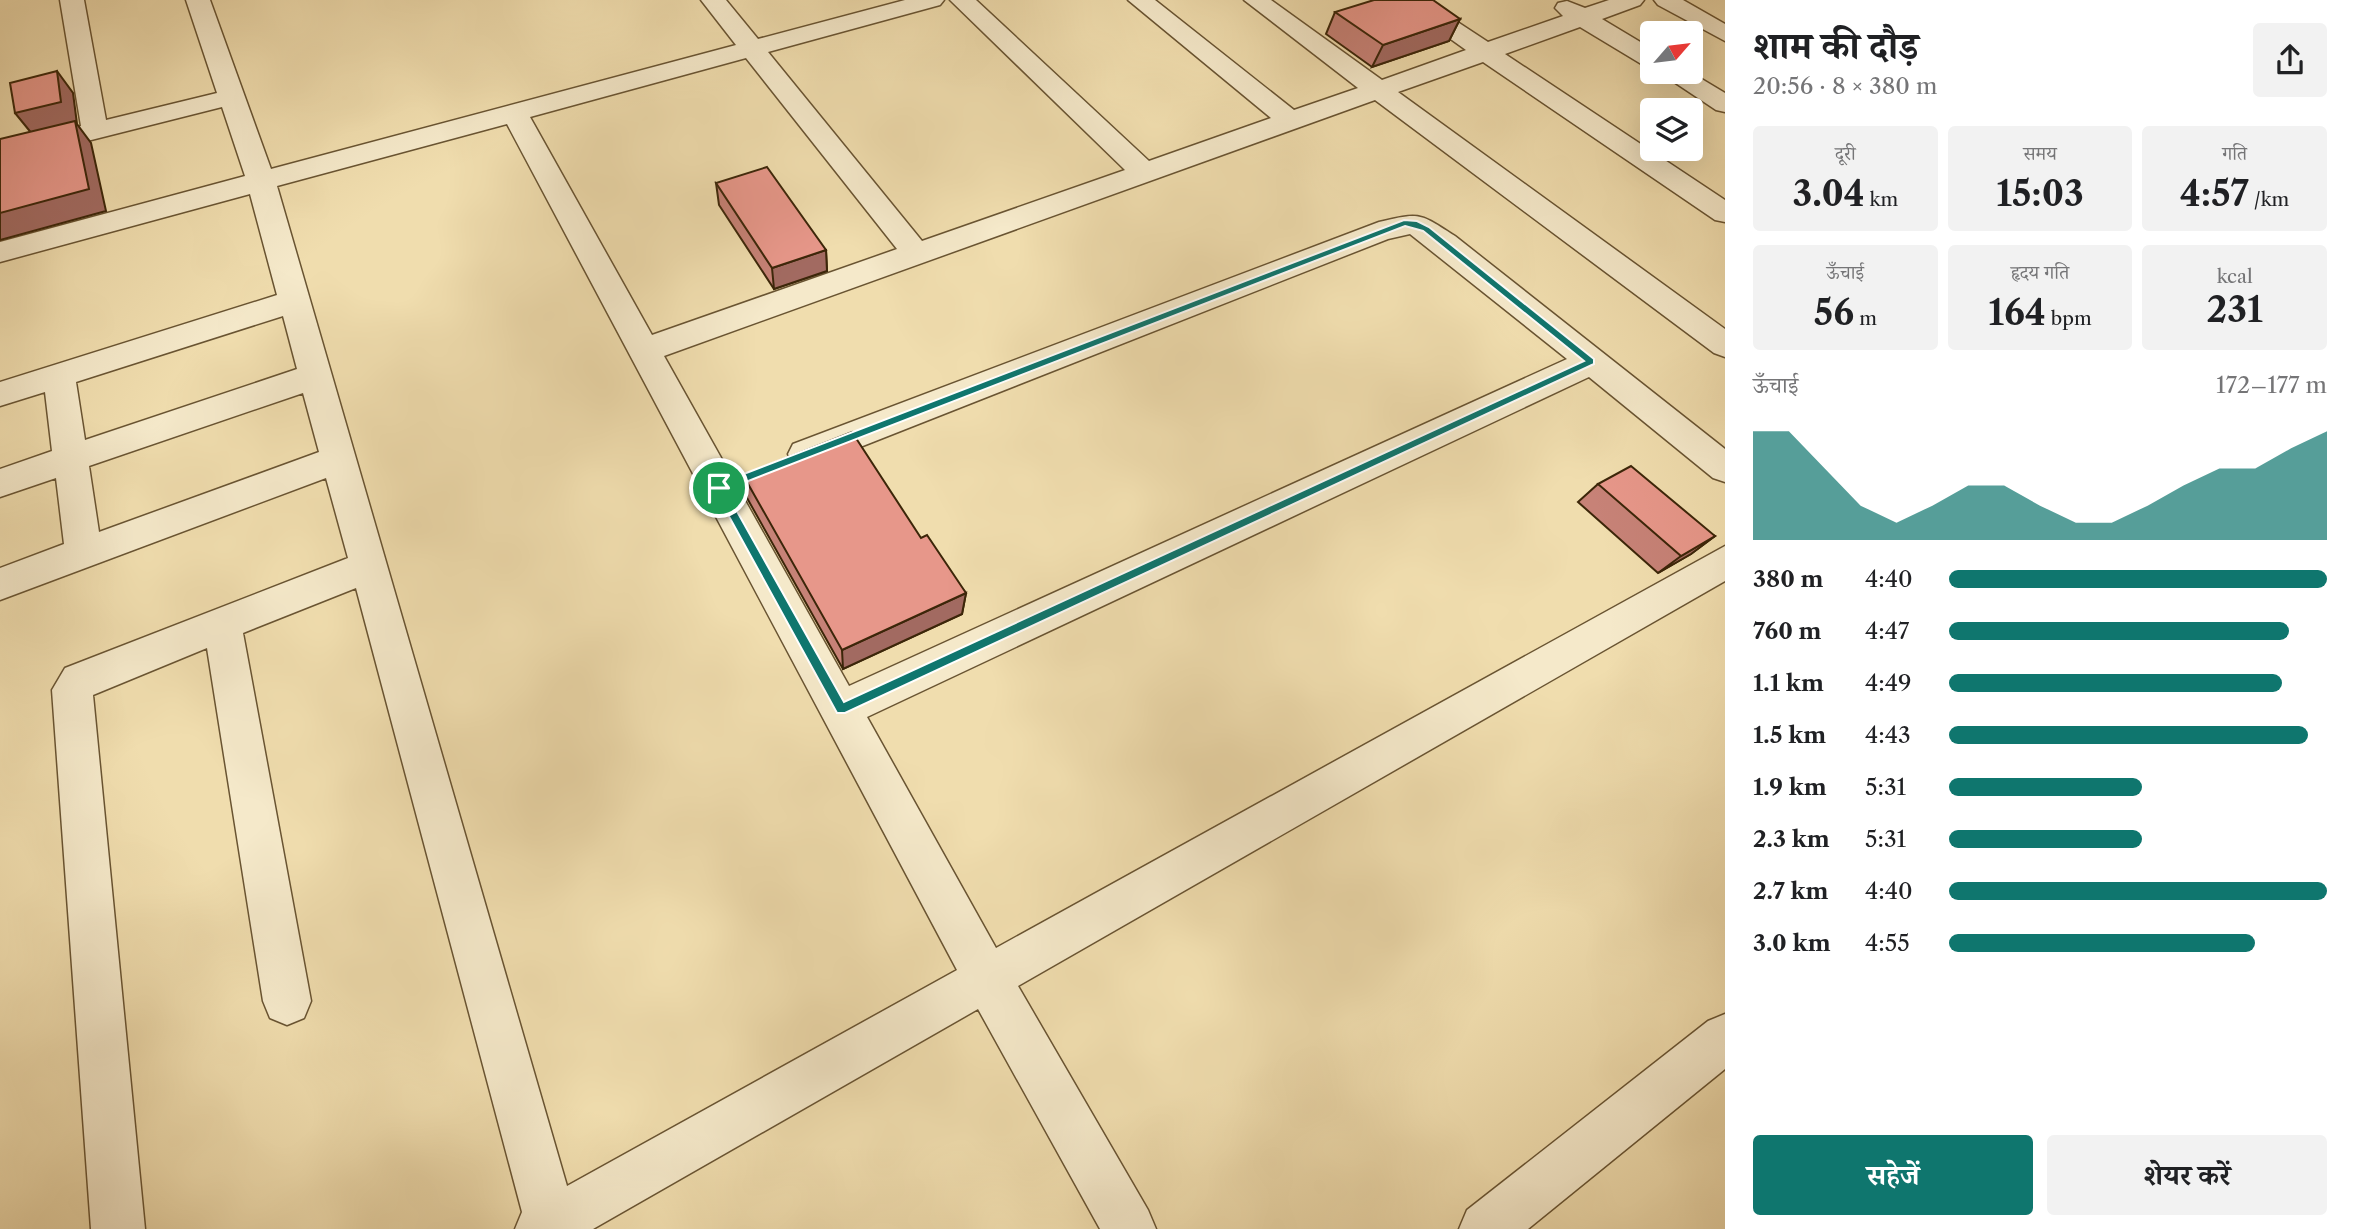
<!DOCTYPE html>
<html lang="hi">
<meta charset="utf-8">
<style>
body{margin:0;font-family:"Libre Caslon Text","Noto Serif Devanagari",serif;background:#f2f2f2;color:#202124;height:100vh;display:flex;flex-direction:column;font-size:26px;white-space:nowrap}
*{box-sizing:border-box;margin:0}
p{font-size:23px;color:#757577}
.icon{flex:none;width:38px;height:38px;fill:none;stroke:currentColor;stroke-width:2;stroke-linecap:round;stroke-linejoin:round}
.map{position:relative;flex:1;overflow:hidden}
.panel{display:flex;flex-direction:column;background:#fff;width:630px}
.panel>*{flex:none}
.needle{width:46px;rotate:62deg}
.controls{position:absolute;left:1640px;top:21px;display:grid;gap:14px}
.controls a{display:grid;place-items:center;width:63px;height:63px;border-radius:7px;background:#fff;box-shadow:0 7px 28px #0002;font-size:35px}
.pin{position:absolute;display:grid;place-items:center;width:60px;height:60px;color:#fff;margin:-30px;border:4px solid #fff;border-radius:50%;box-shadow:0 2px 7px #0007}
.round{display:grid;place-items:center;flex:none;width:74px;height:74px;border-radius:7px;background:#f2f2f2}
.headline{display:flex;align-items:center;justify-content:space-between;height:119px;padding:0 28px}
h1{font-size:38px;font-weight:700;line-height:52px}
.metrics{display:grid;grid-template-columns:repeat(3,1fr);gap:10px;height:119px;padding:7px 28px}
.metrics div{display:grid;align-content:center;border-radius:7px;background:#f2f2f2;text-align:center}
.metrics b{font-size:35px;font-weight:700}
.metrics small{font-size:19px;font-weight:400}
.metrics p{font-size:19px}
.chart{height:196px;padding:14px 28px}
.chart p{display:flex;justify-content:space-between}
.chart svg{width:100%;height:126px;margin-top:7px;fill:#0f766e;opacity:.7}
.cta{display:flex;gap:14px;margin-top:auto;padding:14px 28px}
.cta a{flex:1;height:80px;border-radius:7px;background:#0f766e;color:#fff;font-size:28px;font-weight:700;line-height:80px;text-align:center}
.cta a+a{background:#f2f2f2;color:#202124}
ul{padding:0 28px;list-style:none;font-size:23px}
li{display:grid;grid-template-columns:112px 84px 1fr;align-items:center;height:52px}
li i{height:18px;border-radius:9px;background:#0f766e}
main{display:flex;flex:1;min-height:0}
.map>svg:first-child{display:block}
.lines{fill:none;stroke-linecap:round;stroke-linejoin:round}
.street-casing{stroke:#695432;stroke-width:3}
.street{fill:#f5e9ca;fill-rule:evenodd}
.wall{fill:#c78277;stroke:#3c2609;stroke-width:2}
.shaded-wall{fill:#a26a61;stroke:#3c2609;stroke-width:2}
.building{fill:#e7978a;stroke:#3c2609;stroke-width:2}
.route{fill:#0f766e;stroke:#fff;stroke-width:2;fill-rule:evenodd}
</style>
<main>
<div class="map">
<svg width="1725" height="1229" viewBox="0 0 1725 1229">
<rect width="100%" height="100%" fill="#f0ddae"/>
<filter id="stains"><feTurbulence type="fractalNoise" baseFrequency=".00286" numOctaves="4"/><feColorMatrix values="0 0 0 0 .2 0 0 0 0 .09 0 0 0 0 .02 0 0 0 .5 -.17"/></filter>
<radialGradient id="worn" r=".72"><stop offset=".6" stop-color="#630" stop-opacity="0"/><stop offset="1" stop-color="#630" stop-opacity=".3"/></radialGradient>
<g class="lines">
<defs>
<g id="street">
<path d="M60,0H84L106,120L217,93L186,0H210L271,169L736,45L701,0H726L758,39L905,0H944L940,5L768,52L922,241L1125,170L950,0H976L1149,161L1271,118L1128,0H1155L1294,110L1358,88L1244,0H1271L1382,80L1466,50L1396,0H1424L1488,42L1563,16L1555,8L1558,3L1567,1L1585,8L1609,0H1644L1640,5L1602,19L1652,49V68L1643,65L1580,27L1505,54L1725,200V222L1715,220L1483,62L1398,92L1725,329V357L1714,353L1375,100L664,356L849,686L1567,359L1410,234L1388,239L817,464L805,468L793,464L788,454L793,444L1379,222C1421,212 1419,213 1455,236L1725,449V482L1713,478L1589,377L867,717L996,948L1725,546V581L1018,986L1148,1210L1156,1229H1100L978,1009L593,1229H515L522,1212L356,588L243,633L311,1001L304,1018L287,1025L270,1018L263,1001L207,648L93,695L145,1229H91L52,690L65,668L348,558L326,478L0,600V568L64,544L56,478L0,497V469L52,451L45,392L0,406V382L277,295L250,194L0,262V242L245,176L222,107L0,163V145L81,126ZM746,58L897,249L652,335L530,117ZM507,124L957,970L567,1186L277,186ZM283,316L297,369L85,440L76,382ZM303,393L319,452L99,532L89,466Z"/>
<path d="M1654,0H1683L1725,24V41L1658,5Z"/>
<path d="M1659,72H1690L1725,93V112L1716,110Z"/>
<path d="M1725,1014V1069L1528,1229H1459L1467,1210L1708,1021Z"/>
</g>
</defs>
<use href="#street" class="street-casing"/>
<use href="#street" class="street"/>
</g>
<g class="wall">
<path d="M1335,12L1460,19L1449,41L1372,67L1326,34Z"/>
<path d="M716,183L826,250L827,271L774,289L719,205Z"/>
<path d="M743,475L921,538L966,593L962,614L843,669L747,498Z"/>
<path d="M1598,484L1715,536L1691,554L1658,573L1578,502Z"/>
</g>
<g class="shaded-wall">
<path d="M1460,19L1449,41L1372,67L1383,45Z"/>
<path d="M57,71L73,93L77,124L91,143L106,211L0,240V213L33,135L15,113Z"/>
<path d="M826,250L827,271L774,289L772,268Z"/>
<path d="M1715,536L1691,554L1658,573L1681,556Z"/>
<path d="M966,593L962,614L843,669L842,650Z"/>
</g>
<g class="building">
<path d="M1374,0H1433L1460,19L1383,45L1335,12Z"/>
<path d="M57,71L61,102L15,113L10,83Z"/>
<path d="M75,121L89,189L0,213V139Z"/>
<path d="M767,167L826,250L772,268L716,183Z"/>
<path d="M852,432L921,538L927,535L966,593L842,650L743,475Z"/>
<path d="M1631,466L1715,536L1681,556L1598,484Z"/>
</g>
<path class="route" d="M1404,220L1417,221L1429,227L1594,359V364L845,713H837L715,491V485ZM1405,226L1423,231L1584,361L844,702L725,490Z"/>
<rect width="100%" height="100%" filter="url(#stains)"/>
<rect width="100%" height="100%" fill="url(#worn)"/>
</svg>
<div class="controls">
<a><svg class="needle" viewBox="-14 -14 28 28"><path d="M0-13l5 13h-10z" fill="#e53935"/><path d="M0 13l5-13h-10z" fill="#757577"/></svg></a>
<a><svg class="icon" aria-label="layers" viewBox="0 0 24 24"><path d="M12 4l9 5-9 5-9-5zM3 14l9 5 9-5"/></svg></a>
</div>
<div class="pin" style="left:719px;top:488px;background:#1e9e55"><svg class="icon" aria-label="arrive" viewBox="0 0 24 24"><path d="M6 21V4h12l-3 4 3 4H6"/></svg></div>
</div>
<section class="panel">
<div class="headline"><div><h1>शाम की दौड़</h1><p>20:56 · 8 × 380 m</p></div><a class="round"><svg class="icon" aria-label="share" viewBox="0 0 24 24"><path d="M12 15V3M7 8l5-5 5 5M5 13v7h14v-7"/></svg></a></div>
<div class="metrics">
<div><p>दूरी</p><b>3.04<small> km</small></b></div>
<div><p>समय</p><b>15:03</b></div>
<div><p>गति</p><b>4:57<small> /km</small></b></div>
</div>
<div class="metrics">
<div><p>ऊँचाई</p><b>56<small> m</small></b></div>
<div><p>हृदय गति</p><b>164<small> bpm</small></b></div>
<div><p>kcal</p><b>231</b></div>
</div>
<div class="chart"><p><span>ऊँचाई</span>172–177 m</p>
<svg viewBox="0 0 160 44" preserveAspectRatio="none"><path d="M0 44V6L10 6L20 19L30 32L40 38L50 32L60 25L70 25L80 32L90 38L100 38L110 32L120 25L130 19L140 19L150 12L160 6V44z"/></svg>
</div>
<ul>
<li><b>380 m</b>4:40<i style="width:100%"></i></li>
<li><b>760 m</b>4:47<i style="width:90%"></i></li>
<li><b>1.1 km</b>4:49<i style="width:88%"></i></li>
<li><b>1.5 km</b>4:43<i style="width:95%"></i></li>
<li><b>1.9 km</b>5:31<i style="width:51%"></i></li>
<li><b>2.3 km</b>5:31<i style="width:51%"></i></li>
<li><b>2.7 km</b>4:40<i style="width:100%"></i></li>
<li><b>3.0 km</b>4:55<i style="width:81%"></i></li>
</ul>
<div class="cta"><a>सहेजें</a><a>शेयर करें</a></div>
</section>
</main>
